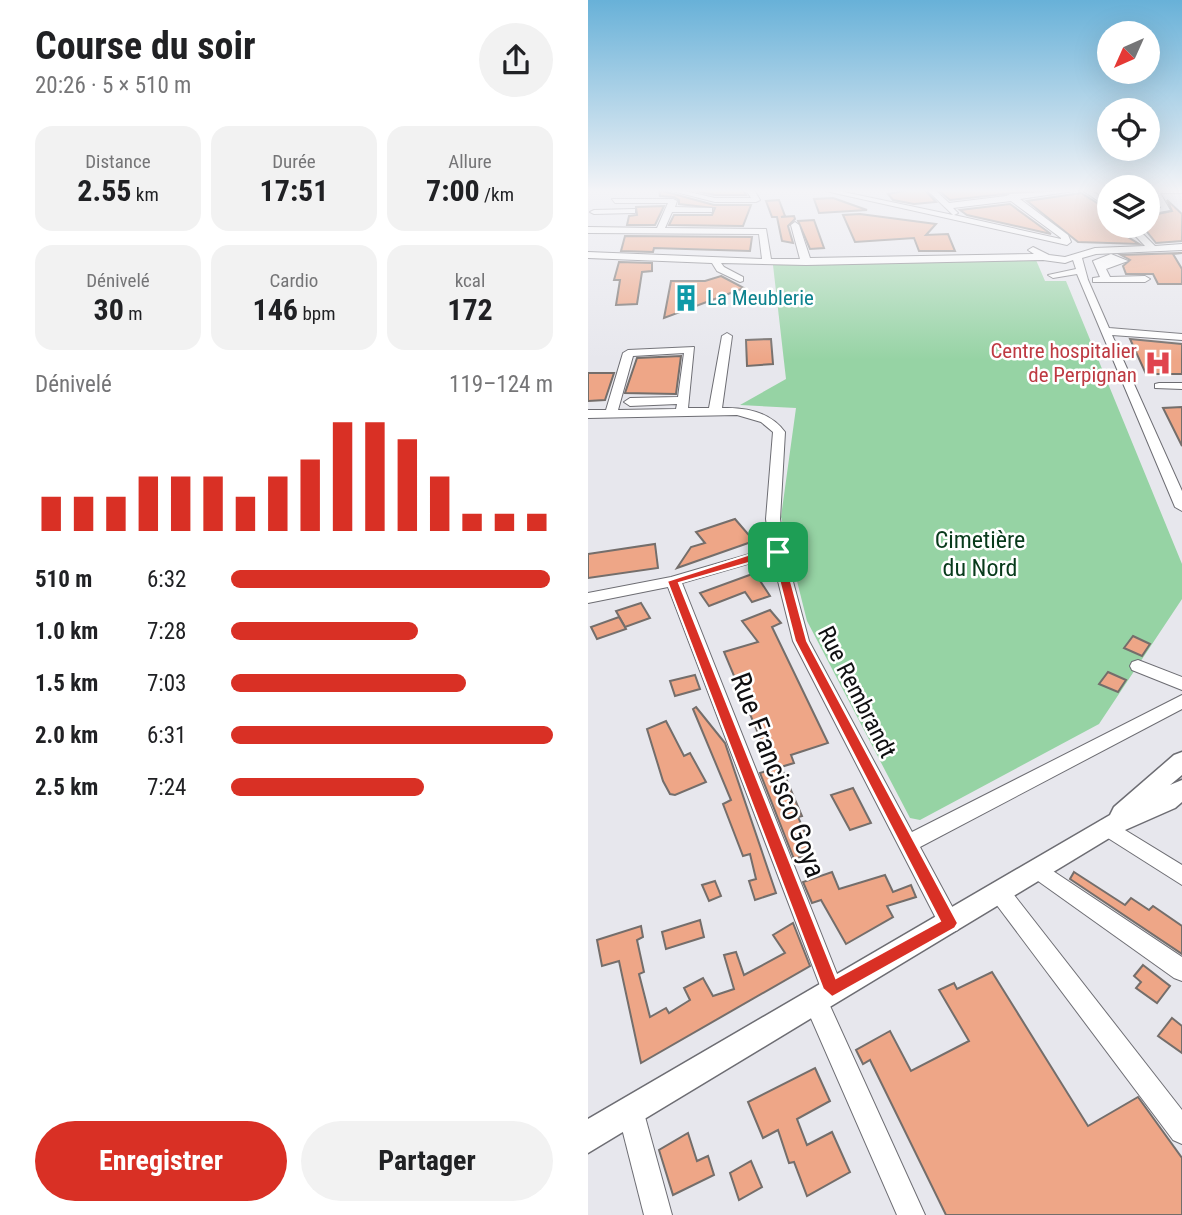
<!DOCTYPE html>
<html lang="fr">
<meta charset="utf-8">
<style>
body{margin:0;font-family:"Roboto Condensed",sans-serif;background:#f2f2f2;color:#202124;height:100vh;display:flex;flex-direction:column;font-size:26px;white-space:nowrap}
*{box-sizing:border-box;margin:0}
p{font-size:23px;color:#757577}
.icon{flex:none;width:38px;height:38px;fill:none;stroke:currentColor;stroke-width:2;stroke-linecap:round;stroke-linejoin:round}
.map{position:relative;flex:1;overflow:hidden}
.panel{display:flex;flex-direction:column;background:#fff;width:588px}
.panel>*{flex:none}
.needle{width:46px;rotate:225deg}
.fabs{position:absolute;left:509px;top:21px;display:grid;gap:14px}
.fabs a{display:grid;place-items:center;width:63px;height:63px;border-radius:50%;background:#fff;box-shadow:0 7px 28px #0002;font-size:35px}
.pin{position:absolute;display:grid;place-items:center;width:60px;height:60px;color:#fff;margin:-30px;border-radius:14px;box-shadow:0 4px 10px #0006}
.round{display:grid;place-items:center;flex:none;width:74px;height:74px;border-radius:37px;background:#f2f2f2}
.overview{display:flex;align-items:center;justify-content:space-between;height:119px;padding:0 35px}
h1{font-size:38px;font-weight:700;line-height:52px}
.figures{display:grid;grid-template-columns:repeat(3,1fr);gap:10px;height:119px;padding:7px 35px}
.figures div{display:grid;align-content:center;border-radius:18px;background:#f2f2f2;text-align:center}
.figures b{font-size:30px;font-weight:700}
.figures small{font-size:19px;font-weight:400}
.figures p{font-size:19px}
.chart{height:196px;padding:14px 35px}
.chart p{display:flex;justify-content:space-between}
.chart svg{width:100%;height:126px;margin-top:7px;stroke:#d93025;stroke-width:6}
.primary-button{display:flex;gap:14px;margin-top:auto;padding:14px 35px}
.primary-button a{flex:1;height:80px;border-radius:42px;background:#d93025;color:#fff;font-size:28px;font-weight:700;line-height:80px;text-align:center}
.primary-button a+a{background:#f2f2f2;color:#202124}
ul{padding:0 35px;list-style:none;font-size:23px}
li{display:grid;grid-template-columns:112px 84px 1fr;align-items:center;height:52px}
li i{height:18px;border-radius:9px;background:#d93025}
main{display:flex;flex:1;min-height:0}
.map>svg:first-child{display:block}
.green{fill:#96d3a4}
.building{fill:#eea687;stroke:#746e6b;stroke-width:2}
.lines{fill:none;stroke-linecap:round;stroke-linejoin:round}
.minor-casing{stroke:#6d6d73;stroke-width:2}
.major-casing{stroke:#6d6d73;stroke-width:3}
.minor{fill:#fff;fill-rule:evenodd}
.major{fill:#fff;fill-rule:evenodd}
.route{fill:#d93025;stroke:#fff;stroke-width:2;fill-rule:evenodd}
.labels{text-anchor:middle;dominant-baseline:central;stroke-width:5;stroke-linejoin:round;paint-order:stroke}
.far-culture-label{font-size:21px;fill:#0d838f;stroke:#fff;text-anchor:start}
.far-health-label{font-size:21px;fill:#be3a42;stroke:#fff;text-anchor:end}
.park-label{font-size:24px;fill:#083a1b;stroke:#fff}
.street-label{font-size:24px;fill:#0f0f11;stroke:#fff}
.near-street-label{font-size:28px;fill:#0f0f11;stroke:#fff}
</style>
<main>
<section class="panel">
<div class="overview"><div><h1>Course du soir</h1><p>20:26 · 5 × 510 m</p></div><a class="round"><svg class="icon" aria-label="share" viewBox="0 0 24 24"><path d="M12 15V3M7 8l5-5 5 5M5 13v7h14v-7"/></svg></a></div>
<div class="figures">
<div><p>Distance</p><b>2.55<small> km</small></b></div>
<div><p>Durée</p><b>17:51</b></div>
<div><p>Allure</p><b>7:00<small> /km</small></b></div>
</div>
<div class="figures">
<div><p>Dénivelé</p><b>30<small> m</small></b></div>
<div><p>Cardio</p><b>146<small> bpm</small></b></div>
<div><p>kcal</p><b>172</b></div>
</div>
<div class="chart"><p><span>Dénivelé</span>119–124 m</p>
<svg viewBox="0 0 160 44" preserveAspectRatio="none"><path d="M5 44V32M15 44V32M25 44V32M35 44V25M45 44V25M55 44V25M65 44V32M75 44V25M85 44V19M95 44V6M105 44V6M115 44V12M125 44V25M135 44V38M145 44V38M155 44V38"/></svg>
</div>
<ul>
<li><b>510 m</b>6:32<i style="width:99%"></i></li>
<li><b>1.0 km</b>7:28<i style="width:58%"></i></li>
<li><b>1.5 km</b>7:03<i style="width:73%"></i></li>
<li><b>2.0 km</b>6:31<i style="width:100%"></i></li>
<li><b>2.5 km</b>7:24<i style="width:60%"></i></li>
</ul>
<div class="primary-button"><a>Enregistrer</a><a>Partager</a></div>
</section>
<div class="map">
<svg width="594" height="1215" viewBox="0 0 594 1215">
<rect width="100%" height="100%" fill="#e7e7ed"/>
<path class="green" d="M448,260L457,281H478L594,564V599L511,724L332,820L322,818L219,621L193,517L208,408L152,405L198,379L185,265Z"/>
<g class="building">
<path d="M71,190L126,205H163L155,226L81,225L86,215H124L127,208L91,204V200L86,197L72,196Z"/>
<path d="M102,190H155L158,195H127Z"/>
<path d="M321,190H337L348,202L326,204L305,200L300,194Z"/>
<path d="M350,190H454L362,200Z"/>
<path d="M493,193L522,211V226L551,244L490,242L439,201Z"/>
<path d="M245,198L279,210L231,213L226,199Z"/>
<path d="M191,200L197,216L193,217L206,216L207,219L200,226L205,243L194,241L189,217H184L178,201Z"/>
<path d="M579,200L594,214V241L568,243L556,228H560V216L584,211Z"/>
<path d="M422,204L463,234L379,215L372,210Z"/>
<path d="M76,206L67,225H39L41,216L49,215L48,207Z"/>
<path d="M272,214L348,224L338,235L360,234L367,251H331L326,238L267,242L255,215Z"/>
<path d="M226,220L236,248L222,249L210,221Z"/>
<path d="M37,236L164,237L162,251L66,248L65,252L33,251Z"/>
<path d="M594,253L585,254L594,269V284H570L565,274H538L535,266L542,260L533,255Z"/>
<path d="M31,262L64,263V271L54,272L49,304L28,305L32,280H26Z"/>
<path d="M133,276L156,288L76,318L83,281H117Z"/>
<path d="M183,339L185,364L159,366L158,340Z"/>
<path d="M542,339L594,344V374H558Z"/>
<path d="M93,356L88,394L37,393L49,358Z"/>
<path d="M0,373H26L17,400L0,401Z"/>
<path d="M594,407V446L575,408Z"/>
<path d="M147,519L166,541L89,568L103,547L117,543L108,532Z"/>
<path d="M67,544L70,568L0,578V554Z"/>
<path d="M167,573L182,596L164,602L157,592L121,606L112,593Z"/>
<path d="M53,603L62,618L37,627L28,611Z"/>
<path d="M182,610L193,623L184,627L240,743L203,755L206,763L193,767L214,816L210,817L226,853L206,859L172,773L185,769L136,652L170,642L154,621Z"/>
<path d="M31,617L38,629L9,639L3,627Z"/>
<path d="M545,636L562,644L554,656L536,648Z"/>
<path d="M520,672L538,680L530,692L511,684Z"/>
<path d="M107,675L112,689L87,696L82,681Z"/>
<path d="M108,707L137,743L188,893L167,900L161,881L168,879L162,854L155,856L135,804L143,800L105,709Z"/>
<path d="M78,721L96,756L102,753L118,782L87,795L82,794L75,781L59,729Z"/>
<path d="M265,788L283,823L262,830L243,795Z"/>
<path d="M244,872L251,889L297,875L305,892L323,885L328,897L299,906L305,917L258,944L233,900L224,903L215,882Z"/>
<path d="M486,872L537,905L543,898L561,910L565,906L594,926V954L482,879Z"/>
<path d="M127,881L133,896L121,901L114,885Z"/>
<path d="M112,920L116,937L78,949L74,932Z"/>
<path d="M205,923L222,966L53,1063L31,961L14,966L9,940L53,926L55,937L49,940L56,972L51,974L62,1017L78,1008L81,1013L102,1000L96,988L115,978L125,996L146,989L136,955L148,952L156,975L197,953L185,935Z"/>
<path d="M555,965L582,986L569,1003L548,988L553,982L546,976Z"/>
<path d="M404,972L500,1126L550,1097L594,1158V1215H358L282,1060L275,1064L268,1050L302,1031L323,1071L381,1041L351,990L366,983L369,989Z"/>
<path d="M584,1018L594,1026V1053L570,1036Z"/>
<path d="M227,1068L242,1101L209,1119L219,1145L244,1132L262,1172L219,1196L206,1162L201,1163L190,1130L175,1138L160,1102Z"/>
<path d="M100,1133L109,1161L120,1156L126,1175L85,1195L71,1150Z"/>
<path d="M163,1161L174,1187L151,1200L142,1173Z"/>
</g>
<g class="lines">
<defs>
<g id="minor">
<path d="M80,190H92L127,198H163L158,190H166L172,200L168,202H127Z"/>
<path d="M233,190H246L365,215L339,190H347L361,203L418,196L422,194L493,190L432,199L480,235L483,242L479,245ZM423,201L473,238V239L366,215L370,213L365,208Z"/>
<path d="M494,190H503L522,203V209Z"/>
<path d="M564,190H594V193H572L582,210L560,214V210L573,208Z"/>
<path d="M24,199H85L89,201L87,207L124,208V212H84L77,228L178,229L183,259H212L203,225L207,222L211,225L222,258L446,254L440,250L445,247L461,255L477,257L507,248L557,246L538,226H547L567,246L594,244V250L508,254L494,258L500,280L521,328L594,334V340L524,335L594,491V511L587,507L489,274L465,278L460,275L488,269L485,260L477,263L455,260L218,265L133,263L136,267L155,277V281L152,282L129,271L124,263L0,258V252L174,259L171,234L0,233V227L69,228L80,203H27Z"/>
<path d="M47,209V213H44L6,214L2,212L6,210Z"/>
<path d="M523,254L540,261L518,269L522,277L557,276L562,279L557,282H505V278L512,277L505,261Z"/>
<path d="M139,333L144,336L134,408C158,407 182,412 197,432L192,519L197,552L221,641L324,832L594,695V709L332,847L373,923L370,930L362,933L354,930L205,641L184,557L94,583L255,989L252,997L244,1000L238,997L337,1215H309L215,1000L219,992L227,989L234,991L80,587L0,603V593L83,577L182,548L178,519L185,432L173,422L149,415L0,418V410H18L35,353L40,350L106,347L100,408H121L134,336ZM96,353L90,397L42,398L36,402L42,406L89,404L88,409L30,410L45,356Z"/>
<path d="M571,383H594V389L567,388V384Z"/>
<path d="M550,660L594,677V690L544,670L542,666L544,662Z"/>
<path d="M519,819L594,865V885L512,833L509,827L512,821Z"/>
<path d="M450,861L594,957V981L586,978L443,876L440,870L443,864Z"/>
<path d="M412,884L419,886L594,1110V1144L585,1140L405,900L401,893L405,886Z"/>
<path d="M43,1100L52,1104L56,1113L84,1215H56L30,1113L34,1104Z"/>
</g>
<path id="major" d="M594,752V775L582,785L594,780V802L587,808L528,834L0,1153V1119L522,815L526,807L586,755Z"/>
</defs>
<use href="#minor" class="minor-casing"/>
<use href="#major" class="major-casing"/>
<use href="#minor" class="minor"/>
<use href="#major" class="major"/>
</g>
<linearGradient id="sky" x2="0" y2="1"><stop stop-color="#68b1d8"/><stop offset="0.53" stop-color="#f4f4f7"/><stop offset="1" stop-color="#f4f4f7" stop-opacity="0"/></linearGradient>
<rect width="594" height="360" fill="url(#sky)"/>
<path class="route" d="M190,549L195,552L219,641L370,923L367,928L244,997L235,989L79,581L169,552ZM185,556L207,641L352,921L248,978L91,583Z"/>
<defs>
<symbol id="building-bare" viewBox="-9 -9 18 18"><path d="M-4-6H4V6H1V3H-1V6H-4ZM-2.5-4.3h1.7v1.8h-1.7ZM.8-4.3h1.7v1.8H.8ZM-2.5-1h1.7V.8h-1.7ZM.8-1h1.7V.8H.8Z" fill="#0f9aa8" stroke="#fff" stroke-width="2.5" paint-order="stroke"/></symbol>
<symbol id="hospital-bare" viewBox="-9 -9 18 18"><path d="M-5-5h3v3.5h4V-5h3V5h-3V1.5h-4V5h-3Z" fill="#e0444e" stroke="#fff" stroke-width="2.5" paint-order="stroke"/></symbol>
</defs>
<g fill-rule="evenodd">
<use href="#building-bare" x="79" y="279" width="38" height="38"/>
<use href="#hospital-bare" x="551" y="344" width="38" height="38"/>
</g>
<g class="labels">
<g class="far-culture-label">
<text x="119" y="298">La Meublerie</text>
</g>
<g class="far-health-label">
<text x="549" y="351">Centre hospitalier<tspan x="549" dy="24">de Perpignan</tspan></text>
</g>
<g class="park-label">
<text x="392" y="540">Cimetière<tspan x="392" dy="28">du Nord</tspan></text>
</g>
<g class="street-label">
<text transform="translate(269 692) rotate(63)">Rue Rembrandt</text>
</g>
<g class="near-street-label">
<text transform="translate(190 775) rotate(69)">Rue Francisco Goya</text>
</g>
</g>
</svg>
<div class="fabs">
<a><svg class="needle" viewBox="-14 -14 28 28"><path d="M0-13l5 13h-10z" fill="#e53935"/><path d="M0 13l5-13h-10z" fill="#757577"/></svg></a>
<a><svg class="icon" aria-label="locate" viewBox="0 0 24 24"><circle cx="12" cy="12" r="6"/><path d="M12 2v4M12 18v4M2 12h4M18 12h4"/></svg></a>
<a><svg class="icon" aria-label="layers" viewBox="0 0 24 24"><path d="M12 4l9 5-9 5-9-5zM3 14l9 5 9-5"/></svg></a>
</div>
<div class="pin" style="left:190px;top:552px;background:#1e9e55"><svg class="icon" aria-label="arrive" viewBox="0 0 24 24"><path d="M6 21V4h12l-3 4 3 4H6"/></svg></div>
</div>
</main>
